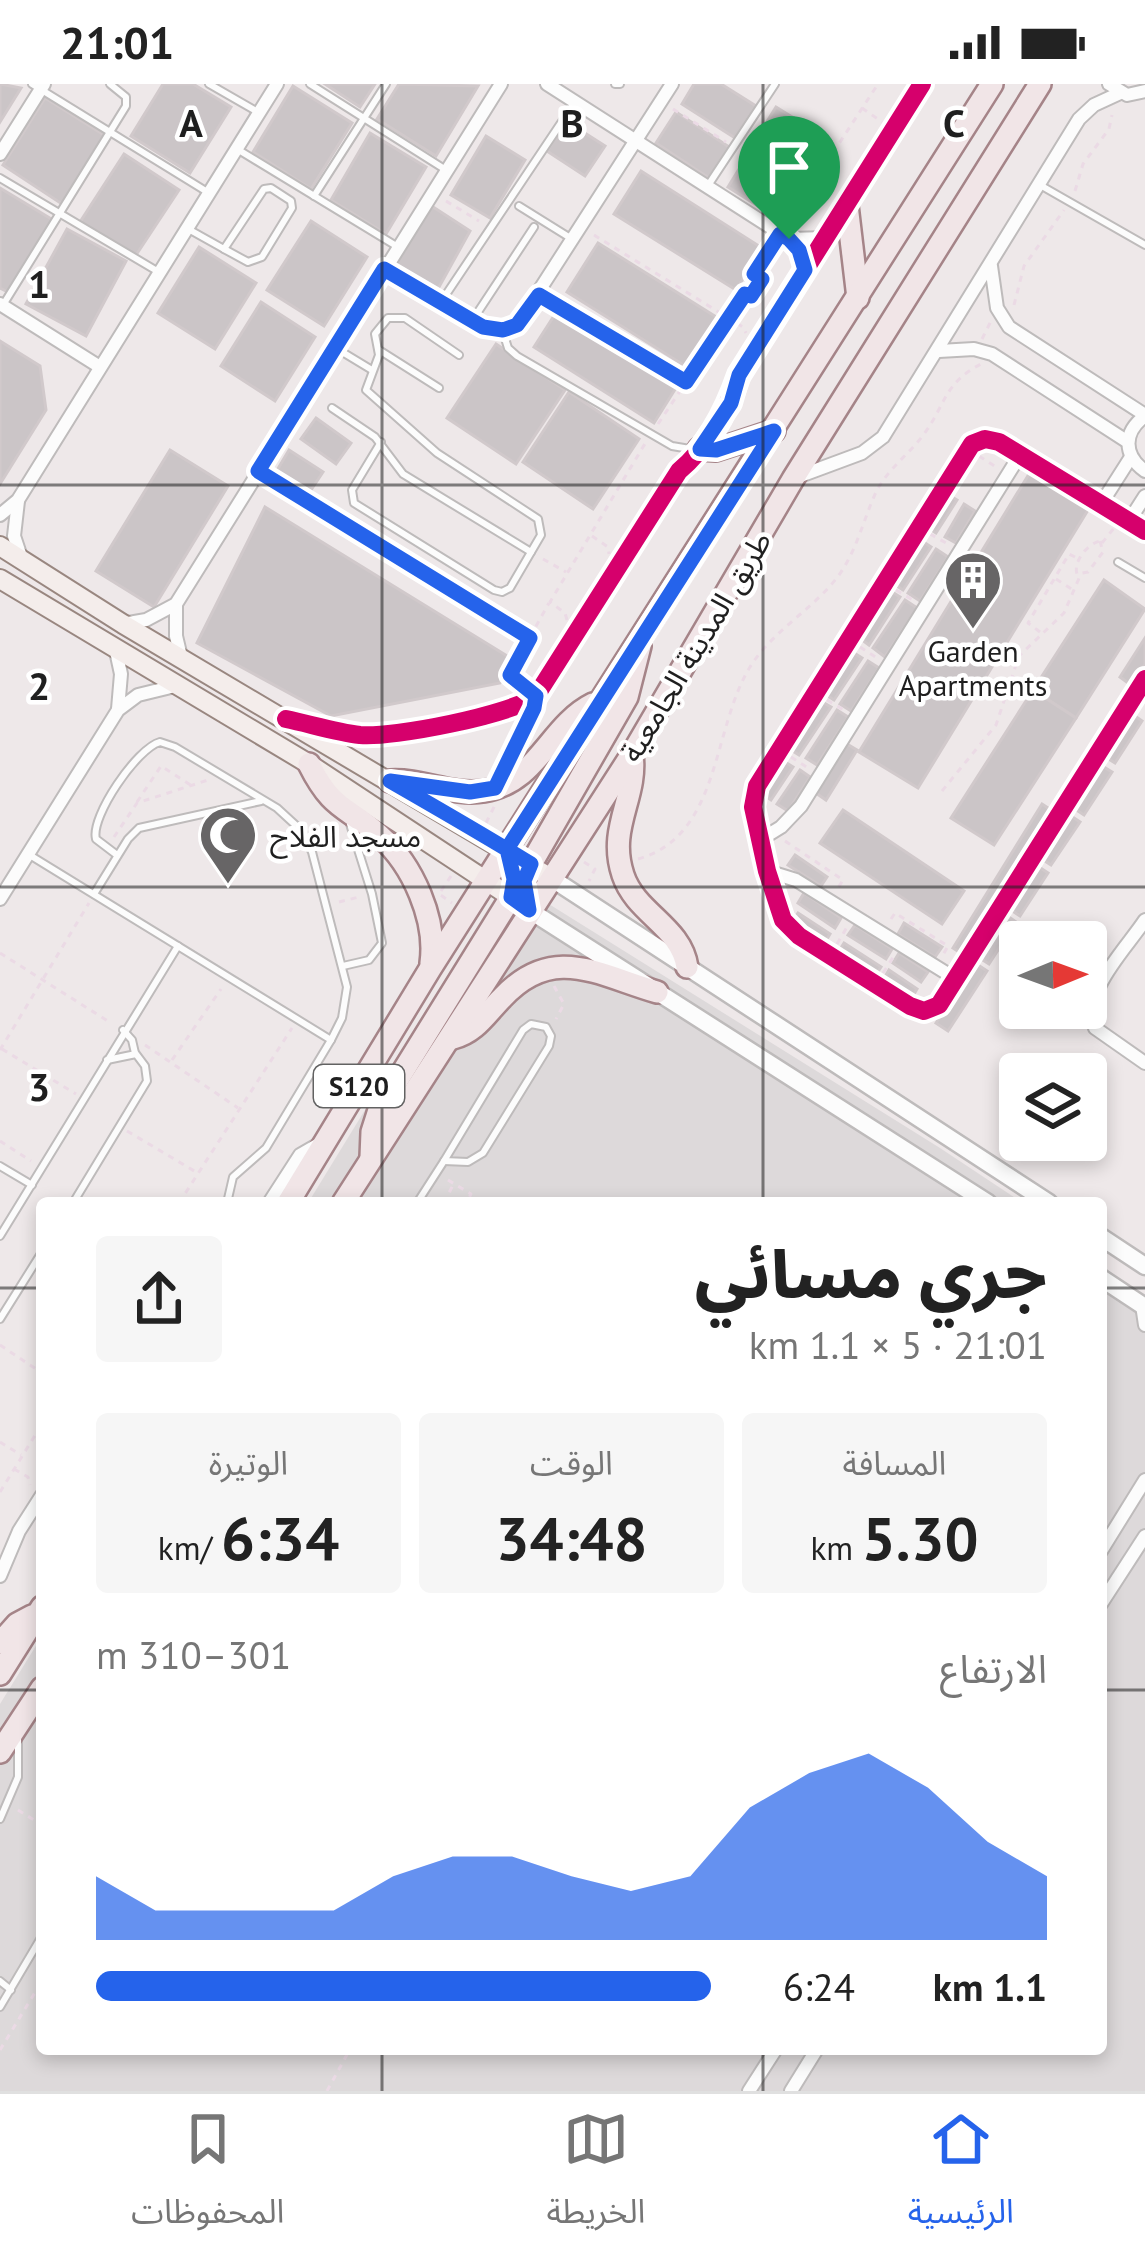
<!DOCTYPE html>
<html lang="ar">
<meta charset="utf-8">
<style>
body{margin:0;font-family:"PT Sans","Noto Sans Arabic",sans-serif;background:#f6f6f6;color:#222;direction:rtl;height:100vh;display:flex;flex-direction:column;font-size:45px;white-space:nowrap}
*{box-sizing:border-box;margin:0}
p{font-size:39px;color:#767676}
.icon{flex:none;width:66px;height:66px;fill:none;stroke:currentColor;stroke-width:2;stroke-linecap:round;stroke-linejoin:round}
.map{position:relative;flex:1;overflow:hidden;direction:ltr}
.side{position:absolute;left:36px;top:1113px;width:1071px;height:858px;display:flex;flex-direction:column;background:#fff;border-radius:12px;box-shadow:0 6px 18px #0003;direction:rtl}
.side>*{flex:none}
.needle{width:78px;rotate:89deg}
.tools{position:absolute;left:999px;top:837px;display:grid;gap:24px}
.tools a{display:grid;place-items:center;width:108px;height:108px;border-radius:12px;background:#fff;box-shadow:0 6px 18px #0003;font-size:60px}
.pin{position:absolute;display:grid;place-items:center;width:102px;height:102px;color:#fff;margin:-123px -51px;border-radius:50% 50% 50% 0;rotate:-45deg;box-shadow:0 0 12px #0007}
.pin .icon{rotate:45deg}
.round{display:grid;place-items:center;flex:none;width:126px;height:126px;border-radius:12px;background:#f6f6f6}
.overview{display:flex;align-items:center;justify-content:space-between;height:204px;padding:0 60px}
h1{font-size:66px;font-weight:800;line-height:90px}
.figures{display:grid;grid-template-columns:repeat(3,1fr);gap:18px;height:204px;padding:12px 60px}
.figures div{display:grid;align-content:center;border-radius:12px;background:#f6f6f6;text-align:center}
.figures b{font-size:60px;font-weight:800}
.figures small{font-size:33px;font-weight:400}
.figures p{font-size:33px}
.chart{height:336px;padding:24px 60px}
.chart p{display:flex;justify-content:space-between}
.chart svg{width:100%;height:216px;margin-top:12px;fill:#2563eb;opacity:.7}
ul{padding:0 60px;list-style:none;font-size:39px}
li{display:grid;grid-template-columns:192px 144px 1fr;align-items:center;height:90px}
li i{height:30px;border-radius:15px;background:#2563eb}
.status{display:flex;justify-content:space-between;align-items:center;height:84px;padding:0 60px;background:#fff;direction:ltr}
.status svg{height:33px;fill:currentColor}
.tab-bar{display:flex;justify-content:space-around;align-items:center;height:168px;border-top:3px solid #e0e0e0;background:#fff;font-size:33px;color:#767676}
.tab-bar a{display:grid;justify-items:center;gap:6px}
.tab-bar .current{color:#2563eb}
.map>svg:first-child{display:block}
.residential{fill:#ddd9da}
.building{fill:#cbc5c7;stroke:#d1c9cb;stroke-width:3}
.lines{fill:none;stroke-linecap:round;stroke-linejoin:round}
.service-casing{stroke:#bebbbb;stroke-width:10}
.minor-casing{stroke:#bebbbb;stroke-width:16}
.tertiary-casing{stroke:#bebbbb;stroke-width:21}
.secondary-casing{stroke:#998780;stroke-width:22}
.primary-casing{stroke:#a58488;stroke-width:26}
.path{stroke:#ebdae5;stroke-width:3;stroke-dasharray:6 6;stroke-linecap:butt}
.service{stroke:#fcfcfc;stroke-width:6}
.minor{stroke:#fcfcfc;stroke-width:12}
.tertiary{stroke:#fcfcfc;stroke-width:16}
.secondary{stroke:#f4edeb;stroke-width:18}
.primary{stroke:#f1e5e7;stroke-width:21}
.cycleway-casing{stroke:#fff;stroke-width:26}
.cycleway{stroke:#d6006c;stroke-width:18}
.route-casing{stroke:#fff;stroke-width:24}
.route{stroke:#2563eb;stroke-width:15}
.grid{fill:none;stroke:#1f1f1f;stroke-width:3;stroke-opacity:0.55}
.labels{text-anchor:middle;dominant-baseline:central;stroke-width:9;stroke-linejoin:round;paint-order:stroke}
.shield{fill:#fff;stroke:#626262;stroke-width:3}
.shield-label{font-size:27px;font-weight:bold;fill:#1f1f1f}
.street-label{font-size:30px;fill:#1f1f1f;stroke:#fff}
.poi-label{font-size:30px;fill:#1f1f1f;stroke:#fff}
.grid-label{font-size:39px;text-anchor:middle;font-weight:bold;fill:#1f1f1f;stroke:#fff;stroke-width:9;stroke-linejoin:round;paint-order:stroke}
</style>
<div class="status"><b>21:01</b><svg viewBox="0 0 49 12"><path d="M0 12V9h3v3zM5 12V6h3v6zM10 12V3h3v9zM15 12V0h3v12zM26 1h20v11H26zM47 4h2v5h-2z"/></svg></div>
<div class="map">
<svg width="1145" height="2007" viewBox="0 0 1145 2007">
<rect width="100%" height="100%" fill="#eee8e9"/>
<g class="residential">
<path d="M507,794L940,1064L1023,1119H308Z"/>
<path d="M1101,1180L1145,1217V2007H0V1620L42,1552V1965H1101Z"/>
</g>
<g class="building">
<path d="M0,0L21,4L0,38Z"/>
<path d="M163,0H193L231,23L190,89L131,52Z"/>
<path d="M325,0H375L360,23Z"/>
<path d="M399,0L478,2L436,72L377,35Z"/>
<path d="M694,0H721L756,22L735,54L682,20Z"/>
<path d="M293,2L352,39L311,105L253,68Z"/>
<path d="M45,14L104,51L62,120L3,81Z"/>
<path d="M776,23L831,57L810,91L755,57Z"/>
<path d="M676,28L729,63L709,94L656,59Z"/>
<path d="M566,37L605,62L585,92L547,67Z"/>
<path d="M370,49L426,83L386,150L331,116Z"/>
<path d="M486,52L525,76L490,134L451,111Z"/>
<path d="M124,70L179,106L136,171L80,138Z"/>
<path d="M747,72L802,106L782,137L728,103Z"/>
<path d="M641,87L762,164L736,206L614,130Z"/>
<path d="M0,104L53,136L8,208L0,204Z"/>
<path d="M430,121L470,147L434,212L396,190L395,178Z"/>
<path d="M311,137L367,173L324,242L267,206Z"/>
<path d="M67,145L126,177L86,252L26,220Z"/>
<path d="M598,159L721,236L690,285L567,208Z"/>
<path d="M199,163L256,199L215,265L158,229Z"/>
<path d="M261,218L315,253L275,317L221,282Z"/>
<path d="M559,224L679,299L654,339L534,263Z"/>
<path d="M0,257L40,282L46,326L0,400Z"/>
<path d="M496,260L565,306L516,380L447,334Z"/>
<path d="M569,308L639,355L593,425L523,378Z"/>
<path d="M316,334L351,359L336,380L301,355Z"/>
<path d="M170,366L228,402L154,523L96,487Z"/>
<path d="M289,366L323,388L309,409L276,388Z"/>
<path d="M1029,390L1088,426L918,704L859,668Z"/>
<path d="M947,410L957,416L936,449L927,443Z"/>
<path d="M964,420L975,427L956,459L945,453Z"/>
<path d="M265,423L512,575L500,599L331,632L197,559Z"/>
<path d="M919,455L931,463L903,506L891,498Z"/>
<path d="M936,465L948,473L920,517L908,509Z"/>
<path d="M1104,496L1145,525L1076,634L1033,606Z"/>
<path d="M889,506L900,513L869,561L858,553Z"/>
<path d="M905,516L917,524L885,573L873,564Z"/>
<path d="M1145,554V580L1131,601L1120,593Z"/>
<path d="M851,567L862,574L834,616L823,609Z"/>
<path d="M868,577L879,584L851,627L840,620Z"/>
<path d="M1033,606L1076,634L994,761L951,734Z"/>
<path d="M819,616L831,623L799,671L788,664Z"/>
<path d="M837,626L848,633L817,681L806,674Z"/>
<path d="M1132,630L1142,637L1115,679L1104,672Z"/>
<path d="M847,660L857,666L826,716L816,709Z"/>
<path d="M782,676L793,683L771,716L761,709Z"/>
<path d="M1099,680L1112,688L1084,731L1072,723Z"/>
<path d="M800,686L810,693L788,727L777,720Z"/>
<path d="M1042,720L1051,726L962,870L953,864Z"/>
<path d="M843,726L964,807L942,840L820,759Z"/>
<path d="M1068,730L1080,738L1051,781L1040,774Z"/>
<path d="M795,771L827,793L821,802L788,781Z"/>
<path d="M1036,781L1048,789L1020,832L1008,824Z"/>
<path d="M804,809L841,834L835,844L798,819Z"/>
<path d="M798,829L830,850L824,860L792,838Z"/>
<path d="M1006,831L1016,838L989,880L978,873Z"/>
<path d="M904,839L942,863L935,873L898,850Z"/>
<path d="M855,841L892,865L886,875L848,851Z"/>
<path d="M844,859L881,883L875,892L839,867Z"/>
<path d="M899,869L928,888L921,898L893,879Z"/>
<path d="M975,879L987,887L948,947L936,939Z"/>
<path d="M889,886L917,905L911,915L883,896Z"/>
</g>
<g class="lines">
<defs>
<g id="service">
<path d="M32,0L209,109"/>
<path d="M209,0L256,27"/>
<path d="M310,0L446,86"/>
<path d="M615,0H620"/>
<path d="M237,65L398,163"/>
<path d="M0,94L157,187"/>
<path d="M709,100L775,0"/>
<path d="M1040,101L1145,161"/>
<path d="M264,105L271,104L291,117L292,124L262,173L248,178L224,165Z"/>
<path d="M314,112L386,0"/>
<path d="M519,122L572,155"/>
<path d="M190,146L224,165"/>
<path d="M441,218L575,18"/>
<path d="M3,221L126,22V13L110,0"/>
<path d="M474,234L534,143"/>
<path d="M503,248L508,264L517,272L672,362L696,366"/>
<path d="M334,263L372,286"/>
<path d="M379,266L439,304"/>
<path d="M332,324L375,353L403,390L531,468"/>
<path d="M381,358L352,406L354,419L494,506L502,508L510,504L541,451L538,435L437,369L366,306L379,271L375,250L388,234H405L459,271"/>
<path d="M1118,478L1145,494"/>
<path d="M28,770L331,956"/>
<path d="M117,771L96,755C90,733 137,664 160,658L175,663L277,724L302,747L312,768L347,903L342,934L331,956L266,1064L233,1093L227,1119"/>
<path d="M94,810L128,755L139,744L261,717"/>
<path d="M343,882L369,876L382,859L372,810L350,740"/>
<path d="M531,940L546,943L551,952L549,962L483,1069L468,1078L444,1077L523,946Z"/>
<path d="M123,946L132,956L135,969"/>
<path d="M0,1082L32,1101"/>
<path d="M73,1119L147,997L145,982L136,970L107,976"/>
<path d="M417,1119L444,1077"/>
<path d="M0,1152L178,862"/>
<path d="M0,1235L42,1168"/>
<path d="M0,1735L18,1693V1653"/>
<path d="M0,1897L11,1906"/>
<path d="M0,1923L42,1852"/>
</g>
<g id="minor">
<path d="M547,0L789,155L799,166L804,185"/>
<path d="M1109,0L1127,11L1145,7"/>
<path d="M0,70L44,0"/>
<path d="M789,155L826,154"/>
<path d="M991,182L997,224L1009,243L1145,331"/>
<path d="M384,185L483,243L503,246L517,241L672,0"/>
<path d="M0,220L100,283"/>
<path d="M939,267L974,265L992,270L1128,358"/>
<path d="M1145,332C1123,348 1123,371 1145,387"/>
<path d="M800,392L862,369L883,353L1079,35L1094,21L1120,9"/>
<path d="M18,417L14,452L21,473"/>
<path d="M1101,420L1131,373"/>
<path d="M0,431L18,416L277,0"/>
<path d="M1129,437L1145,412"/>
<path d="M1145,447L999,358L985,355L972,360L757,702L753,723L767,787L783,836L799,852L910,922L924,927L939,921L1145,595"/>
<path d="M176,520V552L181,573"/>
<path d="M123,540L146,536L176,520L501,0"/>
<path d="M116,567L121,590L118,625"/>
<path d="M293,636C318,642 344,651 369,651C402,651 511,631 536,612L679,387C709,362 727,326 739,291L922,0"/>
<path d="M760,756L781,743L801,722L1020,371"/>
<path d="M767,787L796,796L956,895"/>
<path d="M0,815L118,626L138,611L175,602"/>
<path d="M1145,836C1126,865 1081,908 1095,944L1145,979"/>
<path d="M269,1119L300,1071L326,1056"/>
<path d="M1142,1221L1145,1241"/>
<path d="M1101,1467L1145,1396"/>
<path d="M0,1492L19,1447L42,1411"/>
<path d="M1101,1520L1145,1452"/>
<path d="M749,2007L776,1965"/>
<path d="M791,2007L817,1965"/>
</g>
<g id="tertiary">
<path d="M551,794L1049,1119"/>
<path d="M529,826L988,1119"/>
<path d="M1101,1153L1145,1182"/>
<path d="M1101,1194L1145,1223"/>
</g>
<g id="secondary">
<path d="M0,462L123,540L551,794"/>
<path d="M0,495L309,680L520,819"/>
</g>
<g id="primary">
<path d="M847,121L858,214"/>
<path d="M699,365L716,366L774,347"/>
<path d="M632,670C638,714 607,743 623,791C636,830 681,842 687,883"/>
<path d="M309,680C333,728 346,721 380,752C413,781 437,836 431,879"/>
<path d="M390,697C422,695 452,712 484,707C538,698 549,642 593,620"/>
<path d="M525,814L524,797L531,780L627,613L640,562"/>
<path d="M453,954C476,948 486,930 502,914C553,859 598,891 657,908"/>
<path d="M371,1073L372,1048L379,1026L511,813L514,795L507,765"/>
<path d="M288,1119L430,885L992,0"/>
<path d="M343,1119L632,670L793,395L1040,0"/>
<path d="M0,1559L17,1540L32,1532"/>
<path d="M0,1590L42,1523"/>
<path d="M0,1668L42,1604"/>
</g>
</defs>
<use href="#service" class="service-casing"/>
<use href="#minor" class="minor-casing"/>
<use href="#tertiary" class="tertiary-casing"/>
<use href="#secondary" class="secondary-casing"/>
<use href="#primary" class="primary-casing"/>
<g class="path">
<path d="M862,24L882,38"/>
<path d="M673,25L726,58"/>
<path d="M744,69L807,108"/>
<path d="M815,103L829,117"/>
<path d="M1075,107L1083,80L1109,45L1112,31"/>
<path d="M446,117L479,137"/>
<path d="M787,139L878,0"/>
<path d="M594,151L743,243L746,249"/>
<path d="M548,216L684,298"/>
<path d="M1014,221L1024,182L1064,126"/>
<path d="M982,255L991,237"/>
<path d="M658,340L745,210L751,212L762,195L755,189L772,163"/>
<path d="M979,372L996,383"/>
<path d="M271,395L530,554L510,591L522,601"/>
<path d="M930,450L948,460"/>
<path d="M592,452L608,463L609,470"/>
<path d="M1100,457L1103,468L1088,488L1077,490C1073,478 1087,460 1100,457Z"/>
<path d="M1102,459L1114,444"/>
<path d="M543,475L566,488"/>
<path d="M1056,495L1073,506"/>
<path d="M896,506L913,516"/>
<path d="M567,536L565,529L550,518L646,358"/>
<path d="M1040,548L1028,539L1069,470L1079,475"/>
<path d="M530,553L549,519"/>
<path d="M860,563L877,574"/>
<path d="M827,616L844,626"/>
<path d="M514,668L533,628"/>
<path d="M791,673L808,684"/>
<path d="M942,707L996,641L1019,572L1064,529L1080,492"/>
<path d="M137,718L161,682L192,702"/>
<path d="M486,739L495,721"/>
<path d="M114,753L137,719L208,696"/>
<path d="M785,757L843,796L838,804"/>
<path d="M638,775C721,752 712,644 750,583C773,546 814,525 839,491C856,467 862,441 873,415C884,387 907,373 924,350C946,320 944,299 981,280"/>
<path d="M584,778L595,785L589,797"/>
<path d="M451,792L439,810L452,819"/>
<path d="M339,818L359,813"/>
<path d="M891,835L895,829L948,862L943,871"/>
<path d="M837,860L847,843"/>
<path d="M0,869L111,939"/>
<path d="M883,889L894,872"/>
<path d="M554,902L564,920L556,935"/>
<path d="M145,961L238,1024"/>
<path d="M2,965L76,1010"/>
<path d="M0,966L89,819"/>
<path d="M172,976L221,905"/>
<path d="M127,1047L196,1088"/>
<path d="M0,1057L31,1077"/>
<path d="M448,1096L471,1110L466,1119"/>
<path d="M179,1119L292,944"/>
<path d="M444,1119L453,1101"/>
<path d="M0,1261L42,1289"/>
<path d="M0,1358L21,1371"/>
<path d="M14,1385L28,1393L30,1401"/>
<path d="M0,1408L42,1340"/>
<path d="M18,1726L42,1741"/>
<path d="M0,1966L42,1897"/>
<path d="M327,2007L350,1965"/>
</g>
<use href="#service" class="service"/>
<use href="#minor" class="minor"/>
<use href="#tertiary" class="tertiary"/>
<use href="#secondary" class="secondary"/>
<use href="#primary" class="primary"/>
<defs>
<g id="cycleway">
<path d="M1145,447L999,358L985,355L972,360L757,702L753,723L767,787L783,836L799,852L910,922L924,927L939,921L1145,595"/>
<path d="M286,635C310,640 336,648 360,651C393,654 510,631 536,612L679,387C709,362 727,326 739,291L922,0"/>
</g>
</defs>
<use href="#cycleway" class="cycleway-casing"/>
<use href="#cycleway" class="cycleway"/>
</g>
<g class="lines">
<defs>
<path id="route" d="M789,155L780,150L754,190L762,195L751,212L745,210L686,298L539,211L517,241L503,246L483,243L384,185L258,387L530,554L510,591L536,612L534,624L495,704L470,708L390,697C437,724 484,751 531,780L524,797L529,826L511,813L514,795L507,765L774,347L716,366L700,365L731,319L739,291L805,186L799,166L789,155"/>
</defs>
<use href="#route" class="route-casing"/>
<use href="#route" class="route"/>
</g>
<path class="grid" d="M382,0V1119M763,0V1119M0,401H1145M0,803H1145M0,1204H42M1101,1204H1145M0,1606H42M1101,1606H1145M382,1965V2007M763,1965V2007"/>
<defs>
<symbol id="building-pin" viewBox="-11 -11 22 30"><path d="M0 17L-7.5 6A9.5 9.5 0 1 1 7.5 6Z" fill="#676566" stroke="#fff"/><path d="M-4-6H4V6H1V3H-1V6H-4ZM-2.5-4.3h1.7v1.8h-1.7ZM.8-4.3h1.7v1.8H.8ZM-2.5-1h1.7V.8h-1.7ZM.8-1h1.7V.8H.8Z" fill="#fff"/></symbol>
<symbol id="mosque-pin" viewBox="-11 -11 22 30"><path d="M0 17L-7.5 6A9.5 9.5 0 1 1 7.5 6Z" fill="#676566" stroke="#fff"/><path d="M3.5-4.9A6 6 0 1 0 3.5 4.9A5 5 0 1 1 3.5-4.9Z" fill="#fff"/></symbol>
</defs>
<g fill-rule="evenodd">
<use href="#building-pin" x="940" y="463" width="66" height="90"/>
<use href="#mosque-pin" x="195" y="718" width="66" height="90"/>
</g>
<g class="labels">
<rect class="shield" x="314" y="981" width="90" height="42" rx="9"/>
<g class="shield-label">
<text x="359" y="1002">S120</text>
</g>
<g class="street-label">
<text transform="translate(695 562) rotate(-59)">طريق المدينة الجامعية</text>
</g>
<g class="poi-label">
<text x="973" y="566">Garden<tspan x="973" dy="34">Apartments</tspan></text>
<text x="270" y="751" text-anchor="start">مسجد الفلاح</text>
</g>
</g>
<g class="grid-label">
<text x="191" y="53">A</text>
<text x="572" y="53">B</text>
<text x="954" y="53">C</text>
<text x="39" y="214">1</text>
<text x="39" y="616">2</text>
<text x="39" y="1017">3</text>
</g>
</svg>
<div class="tools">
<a><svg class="needle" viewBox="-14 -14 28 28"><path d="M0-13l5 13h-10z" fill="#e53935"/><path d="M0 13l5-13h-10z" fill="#767676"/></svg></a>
<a><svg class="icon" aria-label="layers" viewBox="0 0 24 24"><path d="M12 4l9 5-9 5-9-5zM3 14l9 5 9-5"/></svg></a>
</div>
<div class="pin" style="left:789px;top:155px;background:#1e9e55"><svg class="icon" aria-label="arrive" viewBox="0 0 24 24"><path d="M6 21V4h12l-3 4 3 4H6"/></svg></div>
<section class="side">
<div class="overview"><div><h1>جري مسائي</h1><p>21:01 · 5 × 1.1 km</p></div><a class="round"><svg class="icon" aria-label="share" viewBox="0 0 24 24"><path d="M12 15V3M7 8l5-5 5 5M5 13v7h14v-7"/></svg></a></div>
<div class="figures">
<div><p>المسافة</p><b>5.30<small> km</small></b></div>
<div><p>الوقت</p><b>34:48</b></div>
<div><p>الوتيرة</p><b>6:34<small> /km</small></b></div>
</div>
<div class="chart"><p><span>الارتفاع</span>301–310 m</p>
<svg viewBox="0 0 160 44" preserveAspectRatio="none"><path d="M0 44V31L10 38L20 38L30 38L40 38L50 31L60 27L70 27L80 31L90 34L100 31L110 17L120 10L130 6L140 13L150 24L160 31V44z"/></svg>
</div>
<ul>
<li><b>1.1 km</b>6:24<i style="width:100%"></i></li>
</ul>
</section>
</div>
<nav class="tab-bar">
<a class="current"><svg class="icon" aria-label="home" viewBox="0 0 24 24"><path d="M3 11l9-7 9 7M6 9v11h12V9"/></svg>الرئيسية</a>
<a><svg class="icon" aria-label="map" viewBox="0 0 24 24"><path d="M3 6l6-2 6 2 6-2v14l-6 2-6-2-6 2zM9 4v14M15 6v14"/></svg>الخريطة</a>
<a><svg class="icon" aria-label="saved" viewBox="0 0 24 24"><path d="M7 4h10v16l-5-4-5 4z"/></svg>المحفوظات</a>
</nav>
